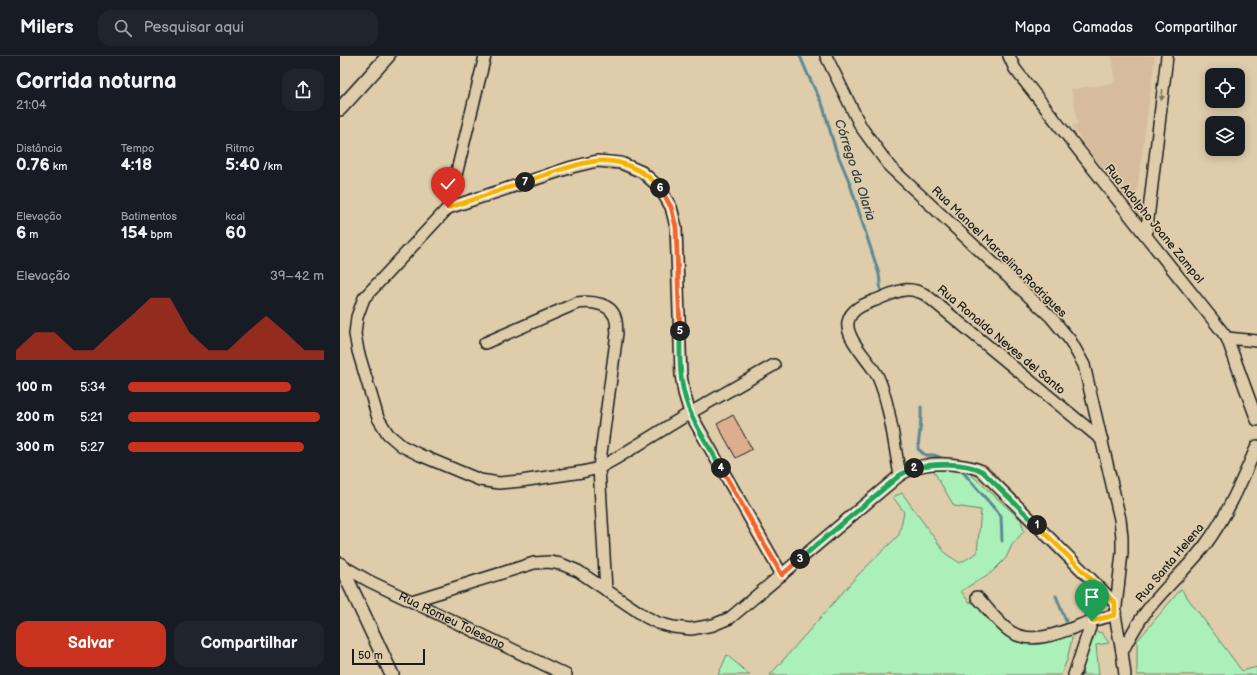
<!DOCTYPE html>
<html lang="pt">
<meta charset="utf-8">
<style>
body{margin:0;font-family:"Balsamiq Sans",sans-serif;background:#20242c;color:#f1f3f6;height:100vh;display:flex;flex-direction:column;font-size:15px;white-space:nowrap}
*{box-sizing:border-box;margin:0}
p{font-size:13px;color:#9ea1a6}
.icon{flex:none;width:22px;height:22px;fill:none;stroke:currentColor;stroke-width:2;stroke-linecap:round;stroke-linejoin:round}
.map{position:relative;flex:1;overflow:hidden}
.side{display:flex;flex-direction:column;background:#171b24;width:340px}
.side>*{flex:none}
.fabs{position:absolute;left:865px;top:12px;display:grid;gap:8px}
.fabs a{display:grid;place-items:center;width:40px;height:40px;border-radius:8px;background:#171b24;box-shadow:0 2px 10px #0003;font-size:20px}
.scale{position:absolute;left:12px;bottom:10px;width:73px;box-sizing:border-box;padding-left:4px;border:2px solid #1c1c1c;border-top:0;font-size:11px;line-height:14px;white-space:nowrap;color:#1c1c1c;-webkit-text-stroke:3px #deccaa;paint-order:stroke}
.pin{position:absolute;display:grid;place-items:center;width:34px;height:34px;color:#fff;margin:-41px -17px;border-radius:50% 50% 50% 0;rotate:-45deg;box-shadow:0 0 4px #0007}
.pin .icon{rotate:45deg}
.km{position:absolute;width:20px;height:20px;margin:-10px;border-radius:50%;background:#222;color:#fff;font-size:11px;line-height:20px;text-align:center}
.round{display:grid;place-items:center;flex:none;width:42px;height:42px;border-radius:12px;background:#20242c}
.overview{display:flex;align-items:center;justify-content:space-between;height:68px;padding:0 16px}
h1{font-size:22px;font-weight:600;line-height:30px}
.metrics{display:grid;grid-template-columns:repeat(3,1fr);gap:6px;height:68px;padding:4px 16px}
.metrics div{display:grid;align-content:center}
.metrics b{font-size:17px;font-weight:600}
.metrics small{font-size:11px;font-weight:400}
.metrics p{font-size:11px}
.chart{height:112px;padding:8px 16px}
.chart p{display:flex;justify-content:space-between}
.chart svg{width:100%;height:72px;margin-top:4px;fill:#c8321e;opacity:.7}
.action{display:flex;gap:8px;margin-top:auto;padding:8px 16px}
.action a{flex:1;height:46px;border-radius:12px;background:#c8321e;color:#fff;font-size:16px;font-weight:600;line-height:46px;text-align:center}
.action a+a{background:#20242c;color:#f1f3f6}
ul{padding:0 16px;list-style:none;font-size:13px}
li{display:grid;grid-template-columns:64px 48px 1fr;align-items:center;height:30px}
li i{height:10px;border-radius:5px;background:#c8321e}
header{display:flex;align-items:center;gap:24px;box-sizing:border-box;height:56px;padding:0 20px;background:#171b24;border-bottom:1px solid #363941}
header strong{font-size:19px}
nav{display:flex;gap:22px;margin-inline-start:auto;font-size:14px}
.search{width:280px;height:36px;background:#20242c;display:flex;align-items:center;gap:10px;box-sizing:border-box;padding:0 14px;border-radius:12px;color:#9ea1a6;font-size:15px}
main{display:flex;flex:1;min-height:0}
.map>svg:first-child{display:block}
.built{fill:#d6bc9d}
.green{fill:#abefb9;stroke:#64866a}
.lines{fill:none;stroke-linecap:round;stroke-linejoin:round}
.stream{stroke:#5b8995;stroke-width:3}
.building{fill:#dead90;stroke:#1c1c1c}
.minor-casing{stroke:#1c1c1c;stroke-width:14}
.tertiary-casing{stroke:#1c1c1c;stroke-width:16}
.minor{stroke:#deccaa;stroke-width:11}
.tertiary{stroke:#deccaa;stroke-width:13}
.oneway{fill:#7d7463}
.split-1-casing{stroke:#fff;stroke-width:8}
.split-2-casing{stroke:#fff;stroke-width:8}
.split-3-casing{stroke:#fff;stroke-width:8}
.split-4-casing{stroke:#fff;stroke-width:8}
.split-5-casing{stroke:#fff;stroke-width:8}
.split-6-casing{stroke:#fff;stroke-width:8}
.split-7-casing{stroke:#fff;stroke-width:8}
.split-8-casing{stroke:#fff;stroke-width:8}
.split-1{stroke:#f5b400;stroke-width:5}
.split-2{stroke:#22a559;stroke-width:5}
.split-3{stroke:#22a559;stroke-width:5}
.split-4{stroke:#f0652b;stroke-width:5}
.split-5{stroke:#22a559;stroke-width:5}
.split-6{stroke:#f0652b;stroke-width:5}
.split-7{stroke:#f5b400;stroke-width:5}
.split-8{stroke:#f5b400;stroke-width:5}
.labels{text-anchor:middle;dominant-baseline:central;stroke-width:3.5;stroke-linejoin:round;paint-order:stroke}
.street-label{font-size:12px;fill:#1c1c1c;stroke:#deccaa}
.water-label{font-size:13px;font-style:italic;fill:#314044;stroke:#deccaa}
</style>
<header>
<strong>Milers</strong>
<div class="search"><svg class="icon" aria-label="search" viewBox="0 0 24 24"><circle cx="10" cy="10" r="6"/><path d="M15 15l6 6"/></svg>Pesquisar aqui</div>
<nav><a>Mapa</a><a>Camadas</a><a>Compartilhar</a></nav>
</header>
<main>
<section class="side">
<div class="overview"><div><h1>Corrida noturna</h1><p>21:04</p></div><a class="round"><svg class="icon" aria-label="share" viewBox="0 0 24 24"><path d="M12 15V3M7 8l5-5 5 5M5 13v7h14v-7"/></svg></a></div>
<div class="metrics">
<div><p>Distância</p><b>0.76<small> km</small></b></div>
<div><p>Tempo</p><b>4:18</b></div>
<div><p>Ritmo</p><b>5:40<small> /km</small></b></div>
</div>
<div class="metrics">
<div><p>Elevação</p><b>6<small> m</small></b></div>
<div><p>Batimentos</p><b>154<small> bpm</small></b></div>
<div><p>kcal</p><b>60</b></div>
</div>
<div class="chart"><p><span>Elevação</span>39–42 m</p>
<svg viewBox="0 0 160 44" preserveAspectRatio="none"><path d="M0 44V38L10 27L20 27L30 38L40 38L50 27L60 17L70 6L80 6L90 27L100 38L110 38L120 27L130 17L140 27L150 38L160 38V44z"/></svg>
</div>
<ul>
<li><b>100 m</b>5:34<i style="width:83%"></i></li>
<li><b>200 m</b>5:21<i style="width:98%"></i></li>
<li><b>300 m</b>5:27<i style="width:90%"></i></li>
</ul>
<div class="action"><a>Salvar</a><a>Compartilhar</a></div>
</section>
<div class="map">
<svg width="917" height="619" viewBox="0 0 917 619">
<rect width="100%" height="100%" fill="#deccaa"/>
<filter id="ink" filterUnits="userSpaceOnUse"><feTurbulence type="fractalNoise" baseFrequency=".025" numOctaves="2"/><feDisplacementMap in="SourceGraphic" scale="8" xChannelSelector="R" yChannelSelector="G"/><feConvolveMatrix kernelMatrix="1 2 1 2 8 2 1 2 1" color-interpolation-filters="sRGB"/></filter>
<g filter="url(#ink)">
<path class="built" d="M772,0H815L796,143L789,145L748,93L732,70L738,68L731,33L775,27Z"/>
<g class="green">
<path d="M625,413L681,464L684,475L672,489L666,502L652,516L621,535L629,546L640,548L672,581L740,572L732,582L727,604L721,619H430L517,520L559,479L564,456L553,441L562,437L606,498L620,507L637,497L641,454L614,450L593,414Z"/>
<path d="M841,533L902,615L917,611V619H797V585Z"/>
<path d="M754,575L762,577L769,587L756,589L759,619H738Z"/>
<path d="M387,599L410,619H378Z"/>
</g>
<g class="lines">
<g class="stream">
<path d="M460,0L468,19L483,50L495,92L509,125L539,218L541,236"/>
<path d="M581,351C582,365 579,378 578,393L585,399H594L606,404"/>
<path d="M619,413L622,415L661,460L662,485"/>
<path d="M716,540L726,565"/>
<path d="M742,617V619"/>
</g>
</g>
<path class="building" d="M393,359L412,393L396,402L377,368Z"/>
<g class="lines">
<defs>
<g id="minor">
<path d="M145,0L108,152L24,242L17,261L15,278L18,295L38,362L48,378L62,390L80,399L140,424L159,427L181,425L242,416L259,412L275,403L350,357L434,309"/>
<path d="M486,0L521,71L550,111L711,261L730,284L744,309L780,463L782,481V497L775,559L782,596L785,619"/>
<path d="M669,0L675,13L806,180L874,265L887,282L917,364"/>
<path d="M108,152L232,111L257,105L281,107L302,116L319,131L331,151L336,171L341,319L344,337L350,357L442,519"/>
<path d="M806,180L827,0"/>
<path d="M887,282L917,285"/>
<path d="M145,287L237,247C252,245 273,247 276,265C277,269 276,273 277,277L259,412L266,534"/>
<path d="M560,419C554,389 550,348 538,321C531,306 505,283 508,266C511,250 530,247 543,241C560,234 569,230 586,239L762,384"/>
<path id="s1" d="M1,509L29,525L226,619"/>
<path d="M637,541C648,552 658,568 671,576C695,591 728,573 751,565C759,563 767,561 775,559"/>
<path d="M72,545L194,507L209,506L221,508L238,515L306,561L318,567L333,571L351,573L373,569L390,562L560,419C568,414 576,411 586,409C599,406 630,409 642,415L775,547"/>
<path d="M782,596C790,581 798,565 809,552C827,529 849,511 866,488C888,458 902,424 917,390"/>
<path d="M734,619L752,565"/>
</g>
<g id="tertiary">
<path d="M0,53L48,0"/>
<path d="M0,508L52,619"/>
</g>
</defs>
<use href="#minor" class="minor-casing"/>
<use href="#tertiary" class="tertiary-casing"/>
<use href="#minor" class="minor"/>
<use href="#tertiary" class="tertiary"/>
</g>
<defs><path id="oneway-solid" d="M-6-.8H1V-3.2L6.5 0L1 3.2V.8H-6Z"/></defs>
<use class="oneway" href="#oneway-solid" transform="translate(822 39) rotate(97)"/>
</g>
<g class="lines" filter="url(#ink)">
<defs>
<path id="split-1" d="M697,469L775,547V559L752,565"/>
<path id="split-2" d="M574,412C593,407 624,406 642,415L697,469"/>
<path id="split-3" d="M460,503L560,419L574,412"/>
<path id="split-4" d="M381,412L442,519L460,503"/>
<path id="split-5" d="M340,275C340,295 339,317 344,337C350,364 368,388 381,412"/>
<path id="split-6" d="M320,132L331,151L336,171L340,275"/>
<path id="split-7" d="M185,126C205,119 236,107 257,105C281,103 305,114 320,132"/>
<path id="split-8" d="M108,152L185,126"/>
</defs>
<use href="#split-1" class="split-1-casing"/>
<use href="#split-2" class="split-2-casing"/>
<use href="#split-3" class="split-3-casing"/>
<use href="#split-4" class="split-4-casing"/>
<use href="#split-5" class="split-5-casing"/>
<use href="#split-6" class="split-6-casing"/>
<use href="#split-7" class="split-7-casing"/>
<use href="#split-8" class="split-8-casing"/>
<use href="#split-1" class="split-1"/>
<use href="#split-2" class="split-2"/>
<use href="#split-3" class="split-3"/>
<use href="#split-4" class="split-4"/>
<use href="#split-5" class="split-5"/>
<use href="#split-6" class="split-6"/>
<use href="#split-7" class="split-7"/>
<use href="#split-8" class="split-8"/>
</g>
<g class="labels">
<g class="street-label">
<text transform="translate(814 168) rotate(51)">Rua Adolpho Joane Zampol</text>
<text transform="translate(659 196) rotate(44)">Rua Manoel Marcelino Rodrigues</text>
<text transform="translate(661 284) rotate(40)">Rua Ronaldo Neves del Santo</text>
<text transform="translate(830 507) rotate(-50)">Rua Santa Helena</text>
<text stroke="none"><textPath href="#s1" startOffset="124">Rua Romeu Tolesano</textPath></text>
</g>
<g class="water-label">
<text transform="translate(515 114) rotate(72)">Córrego da Olaria</text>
</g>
</g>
</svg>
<div class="fabs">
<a><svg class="icon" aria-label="locate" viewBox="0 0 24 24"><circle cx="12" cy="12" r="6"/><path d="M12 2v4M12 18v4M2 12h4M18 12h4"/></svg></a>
<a><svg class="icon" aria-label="layers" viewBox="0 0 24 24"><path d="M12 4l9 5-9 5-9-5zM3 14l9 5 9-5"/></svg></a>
</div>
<div class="scale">50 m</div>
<div class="pin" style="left:752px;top:565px;background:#1e9e55"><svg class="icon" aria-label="arrive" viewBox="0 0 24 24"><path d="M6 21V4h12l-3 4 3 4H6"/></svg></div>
<div class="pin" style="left:108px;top:152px;background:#d93025"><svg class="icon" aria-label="check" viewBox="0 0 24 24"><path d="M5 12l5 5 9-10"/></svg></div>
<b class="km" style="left:697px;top:469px">1</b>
<b class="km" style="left:574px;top:412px">2</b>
<b class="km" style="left:460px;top:503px">3</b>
<b class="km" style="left:381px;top:412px">4</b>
<b class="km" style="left:340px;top:275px">5</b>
<b class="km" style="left:320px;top:132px">6</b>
<b class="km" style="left:185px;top:126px">7</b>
</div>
</main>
